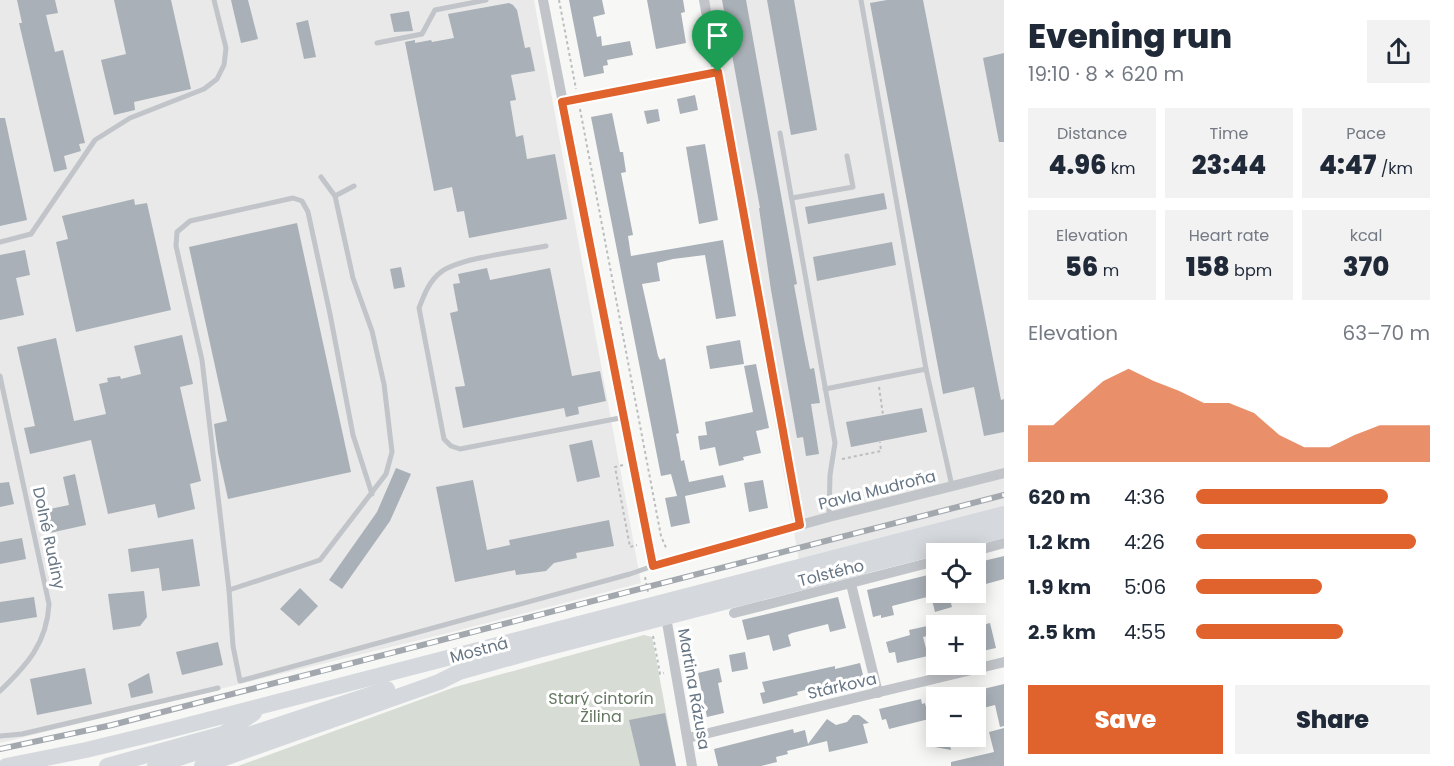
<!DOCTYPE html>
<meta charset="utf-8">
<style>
body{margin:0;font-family:Poppins,sans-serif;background:#f2f2f3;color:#1f2937;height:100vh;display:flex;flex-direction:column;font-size:22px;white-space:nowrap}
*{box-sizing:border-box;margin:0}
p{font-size:20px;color:#747a83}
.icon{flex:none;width:33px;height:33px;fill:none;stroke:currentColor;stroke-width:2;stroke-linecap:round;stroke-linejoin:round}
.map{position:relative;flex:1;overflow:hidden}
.panel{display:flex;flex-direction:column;background:#fff;width:450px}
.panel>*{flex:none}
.fabs{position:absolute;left:926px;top:543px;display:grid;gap:12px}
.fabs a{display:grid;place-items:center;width:60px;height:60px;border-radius:0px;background:#fff;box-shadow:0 3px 15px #0003;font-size:30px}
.pin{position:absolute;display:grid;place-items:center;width:51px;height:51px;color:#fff;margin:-62px -26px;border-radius:50% 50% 50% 0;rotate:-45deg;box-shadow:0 0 6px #0007}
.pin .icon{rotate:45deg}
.round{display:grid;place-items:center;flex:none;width:63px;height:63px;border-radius:0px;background:#f2f2f3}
.head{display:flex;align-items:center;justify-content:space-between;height:102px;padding:0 24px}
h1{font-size:33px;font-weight:800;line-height:45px}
.metrics{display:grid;grid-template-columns:repeat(3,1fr);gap:9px;height:102px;padding:6px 24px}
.metrics div{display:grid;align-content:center;border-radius:0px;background:#f2f2f3;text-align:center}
.metrics b{font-size:26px;font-weight:800}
.metrics small{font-size:16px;font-weight:400}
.metrics p{font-size:16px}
.chart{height:168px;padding:12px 24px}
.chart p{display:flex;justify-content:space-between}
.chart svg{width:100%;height:108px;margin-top:6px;fill:#e0622c;opacity:.7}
.primary-button{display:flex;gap:12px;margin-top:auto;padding:12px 24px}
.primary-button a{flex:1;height:69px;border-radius:0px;background:#e0622c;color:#fff;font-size:24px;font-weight:800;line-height:69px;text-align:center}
.primary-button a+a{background:#f2f2f3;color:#1f2937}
ul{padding:0 24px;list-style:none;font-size:20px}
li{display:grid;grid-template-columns:96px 72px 1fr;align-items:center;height:45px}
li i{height:15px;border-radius:8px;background:#e0622c}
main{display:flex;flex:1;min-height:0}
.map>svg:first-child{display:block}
.built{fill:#e8e9e8}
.green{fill:#d7dcd4}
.building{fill:#a9b0b7}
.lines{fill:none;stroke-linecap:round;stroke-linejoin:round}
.path{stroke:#bbbdc0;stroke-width:2;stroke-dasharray:3 3;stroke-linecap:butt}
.lane{stroke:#c1c4c8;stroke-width:5}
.street{stroke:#c1c4c8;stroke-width:10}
.primary{stroke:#d5d9dd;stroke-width:16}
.rail-casing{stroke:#a2a8ae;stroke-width:6}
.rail{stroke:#fff;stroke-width:4;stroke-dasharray:11;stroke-linecap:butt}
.route-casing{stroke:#fff;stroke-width:12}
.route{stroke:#e0622c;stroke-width:8}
.labels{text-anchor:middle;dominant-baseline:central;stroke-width:6;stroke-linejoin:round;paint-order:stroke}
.street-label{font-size:16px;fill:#677685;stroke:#fff}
.park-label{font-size:16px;fill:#657862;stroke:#fff}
</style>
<main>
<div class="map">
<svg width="1004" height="766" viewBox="0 0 1004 766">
<rect width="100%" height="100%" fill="#f7f8f5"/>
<g class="built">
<path d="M0,0H534L641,583L456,631L0,743Z"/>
<path d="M701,0H1004V536L804,589Z"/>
</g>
<path class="green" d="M644,635L652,637L676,766H238L455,687Z"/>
<g class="building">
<path d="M17,0H55L58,13L46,15L55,52L63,50L85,143L79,144L81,151L64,156L67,169L54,172L19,23H22Z"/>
<path d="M114,0H171L191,89L134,102L135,110L114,115L101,60L126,54Z"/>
<path d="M231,0H248L258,39L241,43Z"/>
<path d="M569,0H602L605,14L593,17L597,37L601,36L602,46L630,41L633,55L607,60L608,65L603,66L604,73L584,77Z"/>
<path d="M647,0H683L685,12L681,13L686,43L656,49Z"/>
<path d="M722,0H746L797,284L794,285L804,339L810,369L814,368L820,403L811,404L819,454L806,456L803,437L797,438L771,290L759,208H760Z"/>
<path d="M767,0H794L817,130L791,135Z"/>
<path d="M887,0H923L1001,400L1004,399V432L984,436L974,387L943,394L870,3Z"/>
<path d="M509,3L513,5L517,10L525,48L530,47L535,71L511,75L516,100L510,101L516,137L523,135L527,159L555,154L567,219L469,238L464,211L457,212L452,187L434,191L405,42L415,40V43L431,40L432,42L454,38L448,14Z"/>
<path d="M409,11L413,31L394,32L390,14Z"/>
<path d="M308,20L316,57L304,59L296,23Z"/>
<path d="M1004,53V142H999L983,58Z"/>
<path d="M695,95L698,110L680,114L677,99Z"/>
<path d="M658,109L660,121L647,124L644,111Z"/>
<path d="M612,113L620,152H623L626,172L621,173L633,235L628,236L631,256L723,240L736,316L716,319L705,255L673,259L657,263L660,281L642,284L658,356L660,360L665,358L679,433L676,434L679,448L681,461L684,460L689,482L723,475L726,487L685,496L690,523L671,527L665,498L677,496L671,474L661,476L591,117Z"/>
<path d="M0,118H5L27,220L0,226Z"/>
<path d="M705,144L718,220L699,224L686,147Z"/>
<path d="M884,193L887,209L808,224L805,207Z"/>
<path d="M134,199L135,205L147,203L171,310L76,332L56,242L68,239L62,216Z"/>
<path d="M297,223L351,472L228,499L218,453L214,424L227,421L189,247Z"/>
<path d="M892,242L896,265L817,281L813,257Z"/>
<path d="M25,250L30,275L16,278L24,315L0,320V255Z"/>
<path d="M401,267L405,287L394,289L390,269Z"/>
<path d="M487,268L490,280L550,268L572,376L600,371L606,401L578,407L579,414L566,417L564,408L463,428L455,387L465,386L450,313L458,311L453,284L460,283L458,274Z"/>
<path d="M182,335L193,384L180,387L201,481L190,484L195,509L158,518L155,504L108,514L91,440L30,454L24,428L35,426L17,347L56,338L74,421L106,414L99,384L108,382L107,378L120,376L121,379L141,374L134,346Z"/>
<path d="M740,340L744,364L710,369L706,346Z"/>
<path d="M756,364L769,428L756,431L761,453L743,457L744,460L719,466L715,447L700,450L698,436L707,435L705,422L753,412L744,366Z"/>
<path d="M922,408L927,432L851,447L846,422Z"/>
<path d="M592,440L600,477L577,482L569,445Z"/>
<path d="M396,468L411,474L390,521L342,589L329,580L377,512Z"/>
<path d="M75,474L86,525L45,534L40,511L69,505L63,477Z"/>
<path d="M473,480L487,550L510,545L509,540L609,520L614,546L576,553L577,558L554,563L546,571L516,575L515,570L455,582L436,487Z"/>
<path d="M763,480L768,508L749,512L744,483Z"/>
<path d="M9,482L14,504L0,507V483Z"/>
<path d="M22,538L26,559L0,564V542Z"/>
<path d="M193,539L200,586L162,591L159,568L131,572L128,549Z"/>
<path d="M1004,556V579L975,587V563Z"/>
<path d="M936,573V592H948L952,607L935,612L931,596L892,606L894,615L881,618V615L873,617L867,590Z"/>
<path d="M300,588L318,606L299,626L280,609Z"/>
<path d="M144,591L147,617L140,626L113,630L108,594Z"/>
<path d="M34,597L37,617L0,623V602Z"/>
<path d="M838,597L846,628L830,632L828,624L792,633L788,635L791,646L773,651L769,635L747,640L742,620Z"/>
<path d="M941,623L942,626H936V634L923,637L928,656L897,663L895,652L889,653L886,642L910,635L909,630Z"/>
<path d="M990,623L996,648L978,652L975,627Z"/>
<path d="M218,642L223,665L182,675L176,652Z"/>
<path d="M745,652L748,669L732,672L729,655Z"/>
<path d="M860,663L864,679L828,688V684L797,692L798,695L763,704L760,693L765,692L762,682L835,666V669Z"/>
<path d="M85,668L92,704L37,715L30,679Z"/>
<path d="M719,668L722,682L718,683L724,713L707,717L698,673Z"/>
<path d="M149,673L153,693L131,698L128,684Z"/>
<path d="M1004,684V726L1000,727L995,705L975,710V691Z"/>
<path d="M921,699L922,704L925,703L929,719L889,729L886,719L882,720L879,709Z"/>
<path d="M665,713L676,766H640L629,720Z"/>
<path d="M853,715H859L869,723L863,724L868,743L829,752L827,741L787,751L788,754L776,757L777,762L761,766H718L714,749L793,729L794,733L805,730L808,744L827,719L836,725L847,722Z"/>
<path d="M1004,728V766H951V762L994,752L989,732Z"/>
<path d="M933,736H948L951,750L935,747Z"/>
</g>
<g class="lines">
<g class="path">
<path d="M559,0L576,89"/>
<path d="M580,109L661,536L667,550"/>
<path d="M879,387L883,415"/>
<path d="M842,459L881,451L880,442"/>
<path d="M623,465L615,467L630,547L637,545"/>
<path d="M645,577L648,592"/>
<path d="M653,636L660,674L664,673"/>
</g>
<g class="lane">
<path d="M861,0L926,369L952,486"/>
<path d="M377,43L422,34L435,10L486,0"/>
<path d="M780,133L835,443L830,475L829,517"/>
<path d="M335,196L354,186"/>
<path d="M792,198L853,187L847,156"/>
<path d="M0,242L31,234L95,140L130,118L204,89L217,79L224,65L226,48L214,0"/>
<path d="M546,246C521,251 459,258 441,272C429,281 424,295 419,308L444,439L451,446L460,449L625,417"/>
<path d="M0,376L49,604C47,643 27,665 0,691"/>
<path d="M825,389L926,369"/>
<path d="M372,494L353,435L330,314L308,212L302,201L293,198L190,221L177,232L176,246L202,360L229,590L233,646L240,681L630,574L653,566"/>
<path d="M229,590L320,560L386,474L392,452L384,384L372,331L353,278L335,196L321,177"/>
<path d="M0,736L22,734L218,688"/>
</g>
<g class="street">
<path d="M543,0L653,566L829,517L1004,473"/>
<path d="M704,0L800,525"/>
<path d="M562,102L718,72"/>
<path d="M964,554L1004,543"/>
<path d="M851,584L878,693"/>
<path d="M734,613L936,561"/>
<path d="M666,617L692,766"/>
<path d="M688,738L1004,662"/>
</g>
<g class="primary">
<path d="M6,766L86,750L169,730L1004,514"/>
<path d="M107,766L223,734L254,713"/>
<path d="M155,766L387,689"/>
<path d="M202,766L439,682L459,672L538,650L1004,530"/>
</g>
<defs>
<path id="rail" d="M0,749L112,725L1004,495"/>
</defs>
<use href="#rail" class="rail-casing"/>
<use href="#rail" class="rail"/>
</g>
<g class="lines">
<defs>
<path id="route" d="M718,72L800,525L653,566L562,102Z"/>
</defs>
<use href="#route" class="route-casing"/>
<use href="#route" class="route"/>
</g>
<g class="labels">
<g class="street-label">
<text transform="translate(877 490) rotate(-14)">Pavla Mudroňa</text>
<text transform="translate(49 538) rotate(78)">Dolné Rudiny</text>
<text transform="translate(831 573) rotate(-14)">Tolstého</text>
<text transform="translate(479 650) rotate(-15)">Mostná</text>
<text transform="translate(842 686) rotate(-13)">Stárkova</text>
<text transform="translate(694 689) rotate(80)">Martina Rázusa</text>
</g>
<g class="park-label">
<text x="601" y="698">Starý cintorín<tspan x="601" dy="18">Žilina</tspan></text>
</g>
</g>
</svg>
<div class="fabs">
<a><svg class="icon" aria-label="locate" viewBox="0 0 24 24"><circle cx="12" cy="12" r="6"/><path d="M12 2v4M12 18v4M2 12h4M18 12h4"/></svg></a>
<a>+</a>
<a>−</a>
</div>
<div class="pin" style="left:718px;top:72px;background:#1e9e55"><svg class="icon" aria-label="arrive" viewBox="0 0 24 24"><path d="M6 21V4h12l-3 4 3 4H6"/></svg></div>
</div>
<section class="panel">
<div class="head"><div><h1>Evening run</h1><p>19:10 · 8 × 620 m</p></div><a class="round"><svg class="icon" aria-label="share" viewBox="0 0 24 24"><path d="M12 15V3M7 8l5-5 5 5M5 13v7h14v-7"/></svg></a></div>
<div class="metrics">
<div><p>Distance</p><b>4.96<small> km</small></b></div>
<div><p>Time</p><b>23:44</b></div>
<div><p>Pace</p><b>4:47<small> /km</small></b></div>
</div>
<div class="metrics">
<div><p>Elevation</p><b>56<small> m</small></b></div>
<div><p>Heart rate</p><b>158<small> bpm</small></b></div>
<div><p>kcal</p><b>370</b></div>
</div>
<div class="chart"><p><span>Elevation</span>63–70 m</p>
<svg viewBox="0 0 160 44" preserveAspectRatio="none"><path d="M0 44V29L10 29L20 20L30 11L40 6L50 11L60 15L70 20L80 20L90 24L100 33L110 38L120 38L130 33L140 29L150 29L160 29V44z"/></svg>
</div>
<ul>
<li><b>620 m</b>4:36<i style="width:82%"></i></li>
<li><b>1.2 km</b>4:26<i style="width:94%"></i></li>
<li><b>1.9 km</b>5:06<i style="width:54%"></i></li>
<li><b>2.5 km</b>4:55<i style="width:63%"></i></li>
</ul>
<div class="primary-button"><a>Save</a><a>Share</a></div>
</section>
</main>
